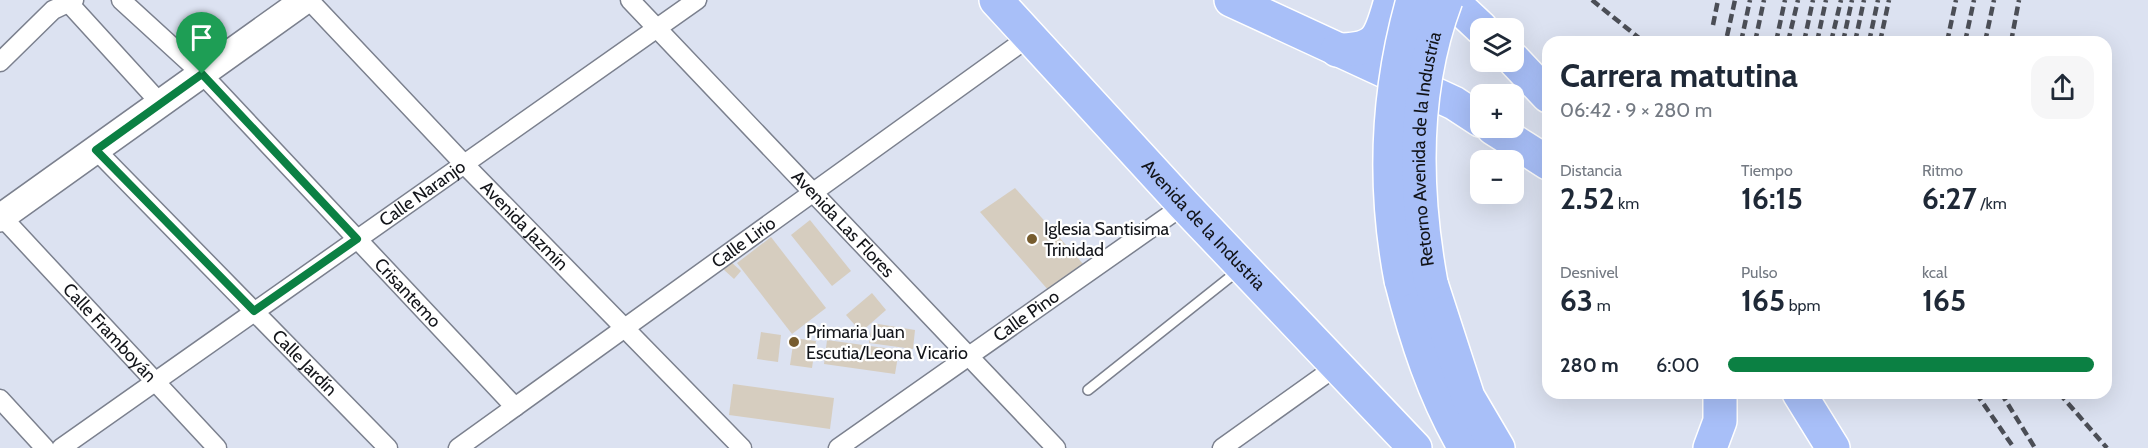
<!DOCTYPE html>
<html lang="es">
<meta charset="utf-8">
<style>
body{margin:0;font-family:Cabin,sans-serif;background:#f6f6f7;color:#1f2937;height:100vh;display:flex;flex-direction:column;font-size:22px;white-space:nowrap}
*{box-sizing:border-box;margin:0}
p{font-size:20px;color:#747a83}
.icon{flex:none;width:33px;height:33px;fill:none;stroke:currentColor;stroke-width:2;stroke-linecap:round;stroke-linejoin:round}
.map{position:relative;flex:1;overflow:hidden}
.details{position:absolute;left:1542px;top:36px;width:570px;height:363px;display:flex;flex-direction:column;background:#fff;border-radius:18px;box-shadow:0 6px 24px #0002}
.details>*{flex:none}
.tools{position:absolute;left:1470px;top:18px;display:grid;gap:12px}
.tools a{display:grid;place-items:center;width:54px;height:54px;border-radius:12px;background:#fff;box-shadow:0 6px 24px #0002;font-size:30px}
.pin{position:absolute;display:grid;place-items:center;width:51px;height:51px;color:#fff;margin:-62px -26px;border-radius:50% 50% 50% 0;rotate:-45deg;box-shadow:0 0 6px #0007}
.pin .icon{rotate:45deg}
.round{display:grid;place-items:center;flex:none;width:63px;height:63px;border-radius:18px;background:#f6f6f7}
.headline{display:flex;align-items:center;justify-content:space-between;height:102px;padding:0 18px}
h1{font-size:33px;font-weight:700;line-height:45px}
.figures{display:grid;grid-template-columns:repeat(3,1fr);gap:9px;height:102px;padding:6px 18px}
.figures div{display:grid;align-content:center}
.figures b{font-size:30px;font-weight:700}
.figures small{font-size:16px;font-weight:400}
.figures p{font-size:16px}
ul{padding:0 18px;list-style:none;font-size:20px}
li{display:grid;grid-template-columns:96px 72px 1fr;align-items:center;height:45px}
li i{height:15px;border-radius:8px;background:#0b8043}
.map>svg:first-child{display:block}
.building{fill:#d6cdbf}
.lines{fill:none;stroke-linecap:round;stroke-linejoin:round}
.lane-casing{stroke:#7b808e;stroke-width:12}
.street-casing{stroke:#7b808e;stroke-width:21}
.secondary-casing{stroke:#7b808e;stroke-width:30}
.highway-casing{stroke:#fff;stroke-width:36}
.lane{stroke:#fff;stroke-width:9}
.street{stroke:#fff;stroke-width:18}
.secondary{stroke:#fff;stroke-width:27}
.highway{stroke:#a8bff8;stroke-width:33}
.rail{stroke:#4b4e56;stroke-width:4.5;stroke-dasharray:9 4.5;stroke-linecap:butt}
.highway-bridge-casing{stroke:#fff;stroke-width:36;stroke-linecap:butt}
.highway-bridge{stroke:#a8bff8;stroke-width:33}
.route-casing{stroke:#fff;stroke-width:12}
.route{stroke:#0b8043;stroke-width:8}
.poi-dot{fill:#775c2e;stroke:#fff;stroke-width:2}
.labels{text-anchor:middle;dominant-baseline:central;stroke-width:4.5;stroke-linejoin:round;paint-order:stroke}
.street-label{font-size:18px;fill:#121419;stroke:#fff}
.poi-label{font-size:18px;fill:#121419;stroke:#fff;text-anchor:start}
</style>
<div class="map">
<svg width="2148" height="448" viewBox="0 0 2148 448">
<rect width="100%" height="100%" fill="#dce2f1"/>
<g class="building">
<path d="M1015,188L1084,265L1049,291L980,212Z"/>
<path d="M810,220L851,271L832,286L791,235Z"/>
<path d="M771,237L826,308L792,334L737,263Z"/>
<path d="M730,261L741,271L734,279L723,269Z"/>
<path d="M872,293L886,310L861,332L846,315Z"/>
<path d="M872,323L915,330L913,349L869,343Z"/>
<path d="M761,332L781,335L778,362L757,359Z"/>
<path d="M794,338L816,341L812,368L790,365Z"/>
<path d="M827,340L899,350L895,374L824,364Z"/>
<path d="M733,384L834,398L830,429L729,415Z"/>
</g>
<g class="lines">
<defs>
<path id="lane" d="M1088,390L1239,270"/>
<g id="street">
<path d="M66,0L161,104"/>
<path id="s1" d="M121,0L202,74L515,407"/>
<path id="s2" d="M309,0L464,164L742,448"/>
<path id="s3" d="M630,0L1056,448"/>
<path d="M0,62L53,10L74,0"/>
<path id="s4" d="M96,150L388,448"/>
<path id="s5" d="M2,217L217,448"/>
<path d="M0,399L45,448"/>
<path id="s6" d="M61,448L697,0"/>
<path id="s7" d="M458,448L1029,37"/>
<path id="s8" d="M838,448L1184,205"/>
<path d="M1222,448L1337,366"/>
</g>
<path id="secondary" d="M0,218L305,0"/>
<g id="highway">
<path id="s9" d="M996,0L1184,205L1415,448"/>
<path d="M1231,0L1454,103L1480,120"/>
<path d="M1451,0L1481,28"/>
<path d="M1337,50C1379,50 1380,38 1391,0"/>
<path d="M1514,60L1548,96"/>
<path d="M1493,128L1548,163"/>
<path d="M1401,280C1416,339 1434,395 1465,448"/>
<path d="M1431,283L1468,397L1498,448"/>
<path d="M1799,393L1833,448"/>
<path d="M1710,448L1720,421V393"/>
</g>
</defs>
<use href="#lane" class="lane-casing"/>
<use href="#street" class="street-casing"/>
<use href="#secondary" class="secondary-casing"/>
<use href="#highway" class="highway-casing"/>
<use href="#lane" class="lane"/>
<use href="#street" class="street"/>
<use href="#secondary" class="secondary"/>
<use href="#highway" class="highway"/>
<g class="rail">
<path d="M1592,0L1644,42"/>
<path d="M1713,25L1718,0"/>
<path d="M1727,36L1735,0"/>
<path d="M1741,42L1750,0"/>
<path d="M1755,42L1764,0"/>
<path d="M1776,42L1785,0"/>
<path d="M1788,42L1798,0"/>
<path d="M1804,42L1813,0"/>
<path d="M1817,42L1826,0"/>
<path d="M1831,42L1841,0"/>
<path d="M1843,42L1852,0"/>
<path d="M1855,42L1864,0"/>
<path d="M1869,42L1878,0"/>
<path d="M1880,42L1889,0"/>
<path d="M1947,42L1956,0"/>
<path d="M1965,42L1974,0"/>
<path d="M1985,42L1994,0"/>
<path d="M2011,42L2019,0"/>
<path d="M1976,393L2014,448"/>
<path d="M2001,393L2035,448"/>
<path d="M2059,393L2107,448"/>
</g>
<defs>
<g id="highway-bridge">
<path d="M1401,280C1383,186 1387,92 1413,0"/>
<path id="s10" d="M1431,283C1414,190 1412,90 1446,0"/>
</g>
</defs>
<use href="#highway-bridge" class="highway-bridge-casing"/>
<use href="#highway-bridge" class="highway-bridge"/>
</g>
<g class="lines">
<defs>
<path id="route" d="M202,74L357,239L254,311L96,150Z"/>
</defs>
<use href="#route" class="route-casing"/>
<use href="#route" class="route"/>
</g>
<g class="poi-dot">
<circle cx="1032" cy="239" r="6"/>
<circle cx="794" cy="342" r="6"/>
</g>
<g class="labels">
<g class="street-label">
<text stroke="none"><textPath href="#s10" startOffset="135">Retorno Avenida de la Industria</textPath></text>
<text stroke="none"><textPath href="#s6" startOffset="442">Calle Naranjo</textPath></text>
<text stroke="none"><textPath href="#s2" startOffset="312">Avenida Jazmín</textPath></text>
<text stroke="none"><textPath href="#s3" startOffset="309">Avenida Las Flores</textPath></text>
<text stroke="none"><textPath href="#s9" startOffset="306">Avenida de la Industria</textPath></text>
<text stroke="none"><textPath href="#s7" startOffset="352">Calle Lirio</textPath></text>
<text stroke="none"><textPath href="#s1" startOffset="410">Crisantemo</textPath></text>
<text stroke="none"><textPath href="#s8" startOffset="230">Calle Pino</textPath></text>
<text stroke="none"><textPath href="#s5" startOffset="158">Calle Framboyán</textPath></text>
<text stroke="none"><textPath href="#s4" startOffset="298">Calle Jardín</textPath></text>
</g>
<g class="poi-label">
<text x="1044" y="229">Iglesia Santisima<tspan x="1044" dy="21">Trinidad</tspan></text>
<text x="806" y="332">Primaria Juan<tspan x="806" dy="21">Escutia/Leona Vicario</tspan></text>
</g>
</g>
</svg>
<div class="tools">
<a><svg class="icon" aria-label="layers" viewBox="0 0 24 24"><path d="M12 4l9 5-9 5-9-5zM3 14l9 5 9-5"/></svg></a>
<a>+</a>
<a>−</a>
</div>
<div class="pin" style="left:202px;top:74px;background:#1e9e55"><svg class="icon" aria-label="arrive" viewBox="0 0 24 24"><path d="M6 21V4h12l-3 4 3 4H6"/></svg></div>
<section class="details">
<div class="headline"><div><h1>Carrera matutina</h1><p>06:42 · 9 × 280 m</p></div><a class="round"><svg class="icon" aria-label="share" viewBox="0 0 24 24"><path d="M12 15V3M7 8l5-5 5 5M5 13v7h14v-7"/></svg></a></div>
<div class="figures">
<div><p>Distancia</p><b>2.52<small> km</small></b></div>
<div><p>Tiempo</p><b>16:15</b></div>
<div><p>Ritmo</p><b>6:27<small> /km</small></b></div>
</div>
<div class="figures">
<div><p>Desnivel</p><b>63<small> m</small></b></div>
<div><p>Pulso</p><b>165<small> bpm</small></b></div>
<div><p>kcal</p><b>165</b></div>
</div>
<ul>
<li><b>280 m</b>6:00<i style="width:100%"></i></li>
</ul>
</section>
</div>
